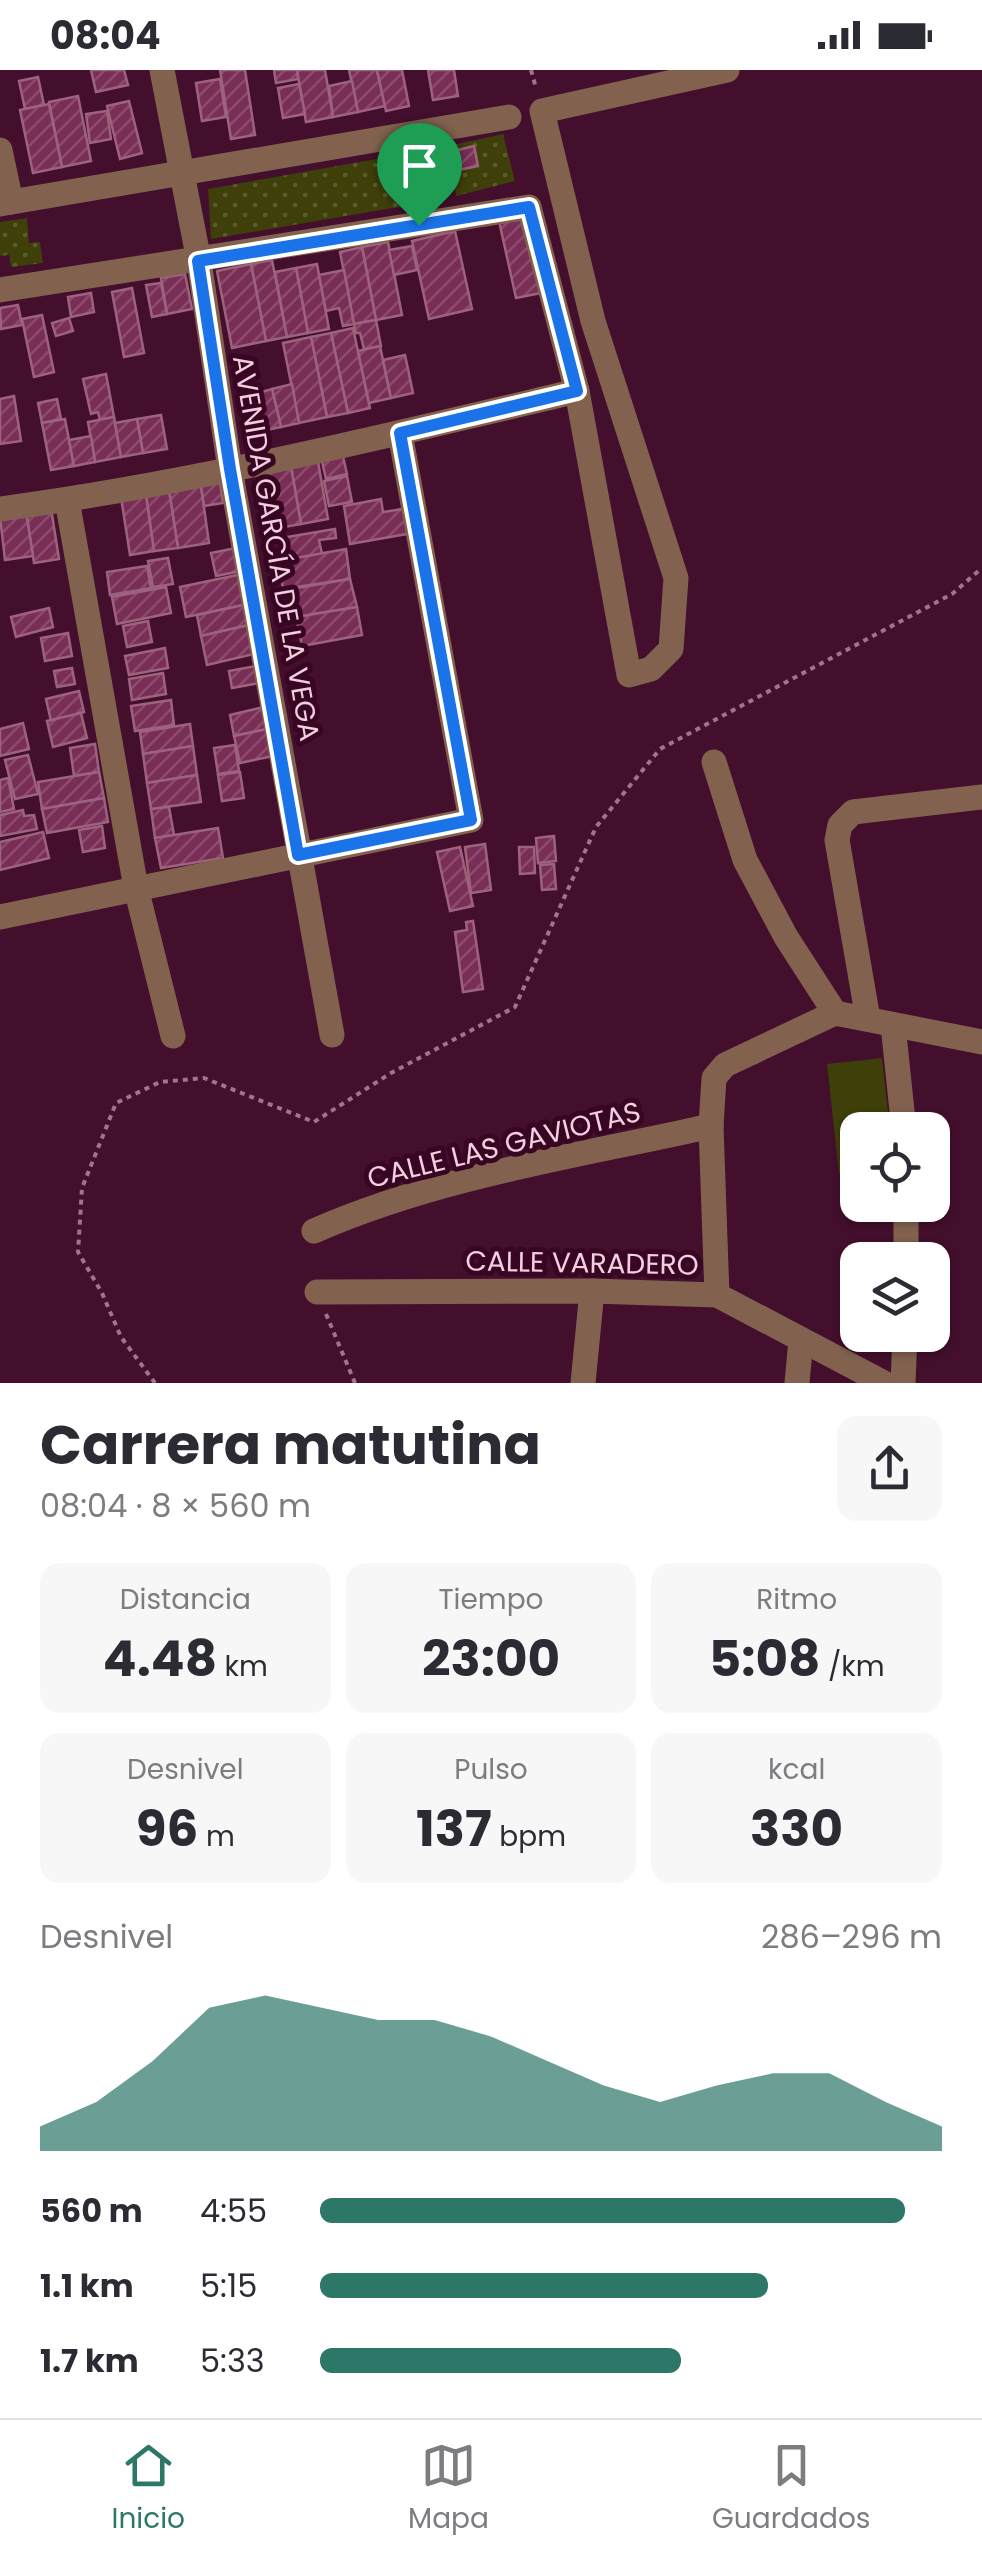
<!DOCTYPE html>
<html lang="es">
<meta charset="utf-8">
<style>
body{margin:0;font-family:Poppins,sans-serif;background:#f7f7f7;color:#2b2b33;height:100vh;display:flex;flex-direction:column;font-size:38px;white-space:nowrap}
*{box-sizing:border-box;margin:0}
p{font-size:32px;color:#7c7c81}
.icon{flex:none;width:55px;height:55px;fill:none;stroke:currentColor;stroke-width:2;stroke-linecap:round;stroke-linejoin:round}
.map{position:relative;height:1313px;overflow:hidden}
.panel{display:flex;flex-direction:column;background:#fff;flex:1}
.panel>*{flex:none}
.fabs{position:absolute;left:840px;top:1042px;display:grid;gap:20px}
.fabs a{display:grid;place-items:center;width:110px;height:110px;border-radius:20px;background:#fff;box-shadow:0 2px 8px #0004;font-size:50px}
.pin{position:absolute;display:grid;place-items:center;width:85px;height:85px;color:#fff;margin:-102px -42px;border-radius:50% 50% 50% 0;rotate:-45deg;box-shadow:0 0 10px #0007}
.pin .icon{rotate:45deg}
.round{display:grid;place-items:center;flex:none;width:105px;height:105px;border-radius:20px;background:#f7f7f7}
.head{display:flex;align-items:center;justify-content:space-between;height:170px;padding:0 40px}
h1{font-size:55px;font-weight:700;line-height:75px}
.metrics{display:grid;grid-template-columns:repeat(3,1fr);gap:15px;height:170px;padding:10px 40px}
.metrics div{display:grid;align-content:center;border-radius:20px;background:#f7f7f7;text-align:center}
.metrics b{font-size:50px;font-weight:700}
.metrics small{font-size:28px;font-weight:400}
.metrics p{font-size:28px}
.chart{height:280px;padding:20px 40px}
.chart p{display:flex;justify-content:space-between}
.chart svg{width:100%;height:180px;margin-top:10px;fill:#2d7769;opacity:.7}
ul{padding:0 40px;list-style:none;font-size:32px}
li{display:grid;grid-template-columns:160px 120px 1fr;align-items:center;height:75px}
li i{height:25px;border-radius:12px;background:#2d7769}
.status{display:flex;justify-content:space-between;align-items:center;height:70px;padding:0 50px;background:#fff;direction:ltr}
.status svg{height:28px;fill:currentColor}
.menu{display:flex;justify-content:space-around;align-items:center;height:140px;border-top:2px solid #e1e1e2;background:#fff;font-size:28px;color:#7c7c81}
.menu a{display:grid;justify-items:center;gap:5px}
.menu .on{color:#2d7769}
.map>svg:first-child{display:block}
.green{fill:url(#green-dots)}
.pitch{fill:#3e3f09}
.building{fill:url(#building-hatch);stroke:#9d627e;stroke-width:2.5}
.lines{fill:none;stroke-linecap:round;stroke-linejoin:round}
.path{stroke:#a0758a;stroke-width:4;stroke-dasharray:5 5;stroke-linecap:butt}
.minor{stroke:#82624f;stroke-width:25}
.route-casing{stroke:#fff;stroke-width:20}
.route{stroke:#1a73e8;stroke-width:12}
.labels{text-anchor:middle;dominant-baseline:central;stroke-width:10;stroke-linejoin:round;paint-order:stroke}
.street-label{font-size:28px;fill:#f2cfde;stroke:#380522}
</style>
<div class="status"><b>08:04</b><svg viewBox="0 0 49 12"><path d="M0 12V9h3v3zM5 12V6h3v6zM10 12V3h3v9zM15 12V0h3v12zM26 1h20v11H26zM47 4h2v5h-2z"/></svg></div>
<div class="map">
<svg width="982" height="1313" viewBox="0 0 982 1313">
<defs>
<pattern id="green-dots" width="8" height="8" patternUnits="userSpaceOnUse" patternTransform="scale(2.5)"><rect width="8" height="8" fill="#3e3f09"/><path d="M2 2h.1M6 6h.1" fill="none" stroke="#5a5a2c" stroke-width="1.8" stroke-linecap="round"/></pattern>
<pattern id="building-hatch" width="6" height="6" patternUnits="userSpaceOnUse" patternTransform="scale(2.5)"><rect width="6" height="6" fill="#792e56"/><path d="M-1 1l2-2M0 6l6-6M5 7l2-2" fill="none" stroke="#8c4b6e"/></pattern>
</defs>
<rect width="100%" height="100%" fill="#430f2c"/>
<g class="green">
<path d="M503,64L515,111L456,126L454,107L458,100L478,95L474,77L454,81L453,75Z"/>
<path d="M444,77L446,83L394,92L396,112L442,105L445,129L211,169L208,119Z"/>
<path d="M27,148L29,173L40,172L43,193L11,197L9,185L0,186V152Z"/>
</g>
<path class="pitch" d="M882,988L890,1060H858L857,1101L839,1104L827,994Z"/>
<g class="building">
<path d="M91,0H124L128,15L96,22Z"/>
<path d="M220,0H245L255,65L231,69Z"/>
<path d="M274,0H297L298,9L276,13Z"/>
<path d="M297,0H325L333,47L306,52Z"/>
<path d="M349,0H377L385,36L358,42Z"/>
<path d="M377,0H402L409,36L386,41Z"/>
<path d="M428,0H454L458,26L433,30Z"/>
<path d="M38,7L44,35L25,39L19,11Z"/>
<path d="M220,9L226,47L202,51L196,13Z"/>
<path d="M352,11L358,42L333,47L329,16Z"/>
<path d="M299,14L305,44L283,48L278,18Z"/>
<path d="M78,26L91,91L62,97L49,32Z"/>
<path d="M129,31L142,83L120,89L107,36Z"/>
<path d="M49,34L62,97L33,103L20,40Z"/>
<path d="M107,41L111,69L90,73L86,44Z"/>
<path d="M474,76L478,96L458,100L454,81Z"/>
<path d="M524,145L541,223L516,228L499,151Z"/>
<path d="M455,161L472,239L429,249L412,171Z"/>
<path d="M388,172L402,245L376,250L362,177Z"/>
<path d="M412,176L417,200L394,205L389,180Z"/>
<path d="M362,177L376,250L354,254L340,182Z"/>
<path d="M272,190L287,267L266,271L251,194Z"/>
<path d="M251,194L266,271L232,278L217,201Z"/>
<path d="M317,194L329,259L308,263L296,198Z"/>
<path d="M296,198L308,263L287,267L275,202Z"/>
<path d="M344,200L354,254L343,256L339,238L326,241L319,205Z"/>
<path d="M185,204L192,239L167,244L161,208Z"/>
<path d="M161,213L167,244L152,247L146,215Z"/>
<path d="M132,218L144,283L124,287L112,222Z"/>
<path d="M91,223L94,242L71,247L68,227Z"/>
<path d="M18,235L22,255L1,259L0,238Z"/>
<path d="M42,245L54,302L34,307L22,249Z"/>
<path d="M69,248L73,261L56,266L52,253Z"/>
<path d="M376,250L381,276L364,279L360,263H356L354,254Z"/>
<path d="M353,258L370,338L348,343L331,263Z"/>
<path d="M331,263L348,343L327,347L311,267Z"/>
<path d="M311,267L327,347L299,353L283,273Z"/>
<path d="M380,276L391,328L369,333L358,281Z"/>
<path d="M405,285L413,323L391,328L383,290Z"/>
<path d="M106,304L114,347L100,350L98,342L91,344L83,309Z"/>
<path d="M292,314L299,353L281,357L272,319Z"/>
<path d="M272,319L281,357L252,363L244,327Z"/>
<path d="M14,326L21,371L0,374V329Z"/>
<path d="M57,329L61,349L42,353L38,333Z"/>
<path d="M161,345L167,379L143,383L137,349Z"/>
<path d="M114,347L121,387L95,392L88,352Z"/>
<path d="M65,349L74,396L51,400L42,353Z"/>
<path d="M137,349L143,383L121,387L115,353Z"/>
<path d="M91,366L95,392L74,396L69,370Z"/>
<path d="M342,382L347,404L326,409L321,387Z"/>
<path d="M317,386L328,449L301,454L290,391Z"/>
<path d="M290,391L301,454L273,459L262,396Z"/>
<path d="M347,406L352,432L329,436L324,411Z"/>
<path d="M200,409L209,473L178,478L168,414Z"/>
<path d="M220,412L223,433L204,436L201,415Z"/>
<path d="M168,414L178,478L154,481L145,418Z"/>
<path d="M145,418L154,481L130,485L120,421Z"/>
<path d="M381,429L383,442L409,438L413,463L350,474L344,436Z"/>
<path d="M51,438L59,489L34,493L26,442Z"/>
<path d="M26,442L33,486L5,490L0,447Z"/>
<path d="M335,459L336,468L319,470L322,484L291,489L287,467Z"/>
<path d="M236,478L241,501L216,506L211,483Z"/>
<path d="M346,479L350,509L283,519L279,491Z"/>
<path d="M168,488L173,514L153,517L148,491Z"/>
<path d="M147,496L151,518L110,525L107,502Z"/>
<path d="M242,504L248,534L186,547L180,517Z"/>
<path d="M350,509L357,537L296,547L291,519Z"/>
<path d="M166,517L171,543L117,554L112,527Z"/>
<path d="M248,534L253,554L201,566L197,545Z"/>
<path d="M357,537L362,565L302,576L296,547Z"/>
<path d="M49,538L53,557L16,567L11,547Z"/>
<path d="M148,551L152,572L127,577L123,556Z"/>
<path d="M253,554L258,583L207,595L201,566Z"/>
<path d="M68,563L72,586L45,591L41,568Z"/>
<path d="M165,578L168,598L129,605L125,586Z"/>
<path d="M262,595L265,612L232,618L229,601Z"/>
<path d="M72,598L75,614L57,617L54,601Z"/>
<path d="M163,603L166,624L132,630L129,609Z"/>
<path d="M79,621L84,642L51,651L46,629Z"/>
<path d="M171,630L174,655L135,661L131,636Z"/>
<path d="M268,636L272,658L234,666L230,645Z"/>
<path d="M81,643L87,668L53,677L47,651Z"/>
<path d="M23,653L29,679L0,686V659Z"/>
<path d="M190,654L193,676L143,684L140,662Z"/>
<path d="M272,658L278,685L240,693L234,666Z"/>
<path d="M95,674L99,702L74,706L70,678Z"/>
<path d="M235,675L239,701L218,704L214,678Z"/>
<path d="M193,676L197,705L147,713L143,684Z"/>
<path d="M28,685L38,724L15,729L5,690Z"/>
<path d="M99,702L104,728L42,739L38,712Z"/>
<path d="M240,702L244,728L222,731L218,705Z"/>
<path d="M197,705L201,732L151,739L147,713Z"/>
<path d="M8,708L14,739L0,742V710Z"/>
<path d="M104,728L108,752L47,763L42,739Z"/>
<path d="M169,737L174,765L155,768L151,739Z"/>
<path d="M23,740L24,746L34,745L37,759L0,766V745Z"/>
<path d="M102,756L105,778L83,782L79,760Z"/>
<path d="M218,758L223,788L161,798L155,768Z"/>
<path d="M43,762L49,788L0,800V772Z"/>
<path d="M554,766L556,791L538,793L536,768Z"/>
<path d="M485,774L491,820L471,823L465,777Z"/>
<path d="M460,777L473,836L450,841L437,782Z"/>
<path d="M519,777H534L535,803L520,804Z"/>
<path d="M554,794L556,819L542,820L540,795Z"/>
<path d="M473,851L483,919L463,922L455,862L467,860L466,852Z"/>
</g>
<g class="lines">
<g class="path">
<path d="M531,0L536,18"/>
<path d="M326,1244L355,1313"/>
<path d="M155,1313L121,1267L102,1223L78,1182L82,1118L116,1033L160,1012L204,1008L314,1052L391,1003L515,937L596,757L660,679L952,524L982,498"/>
</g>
<g class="minor">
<path d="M162,0L199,191L230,399L332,965"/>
<path d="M0,80L11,132"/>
<path d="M0,134L509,47"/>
<path d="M0,220L529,137L577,321L629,605L651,599L671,579L676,508L593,251L542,41L727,0"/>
<path d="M67,430L136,818L173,966"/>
<path d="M0,439C195,413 386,366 577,321"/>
<path d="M714,692L745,790L786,867L835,943"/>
<path d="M0,847L471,750L400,363"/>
<path d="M868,949L837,770L840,755L853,742L982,727"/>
<path d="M893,955L904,1060"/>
<path d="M314,1161C439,1106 578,1086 711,1056"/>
<path d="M906,1190V1135"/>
<path d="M317,1222L592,1221L717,1225L884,1313"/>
<path d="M717,1225L711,1056L714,1008L725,995L835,943L982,972"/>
<path d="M583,1313L592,1221"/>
<path d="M797,1313L801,1270"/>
<path d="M903,1313L905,1265"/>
</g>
</g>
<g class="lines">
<defs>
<path id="route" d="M529,137L577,321L400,363L471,750L298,785L230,399L198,191Z"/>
</defs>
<use href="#route" class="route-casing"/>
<use href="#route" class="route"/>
</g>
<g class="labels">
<g class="street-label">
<text transform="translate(276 478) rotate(80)">AVENIDA GARCÍA DE LA VEGA</text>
<text transform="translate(504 1075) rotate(-14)">CALLE LAS GAVIOTAS</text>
<text transform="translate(582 1193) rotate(1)">CALLE VARADERO</text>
</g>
</g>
</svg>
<div class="fabs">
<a><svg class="icon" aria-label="locate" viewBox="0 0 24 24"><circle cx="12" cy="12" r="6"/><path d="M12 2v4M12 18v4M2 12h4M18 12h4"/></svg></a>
<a><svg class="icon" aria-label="layers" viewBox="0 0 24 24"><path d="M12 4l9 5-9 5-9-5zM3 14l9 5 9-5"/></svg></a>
</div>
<div class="pin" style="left:419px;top:155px;background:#1e9e55"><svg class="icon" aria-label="arrive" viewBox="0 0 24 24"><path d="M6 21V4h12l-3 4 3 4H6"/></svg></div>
</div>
<section class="panel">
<div class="head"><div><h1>Carrera matutina</h1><p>08:04 · 8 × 560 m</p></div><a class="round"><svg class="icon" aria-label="share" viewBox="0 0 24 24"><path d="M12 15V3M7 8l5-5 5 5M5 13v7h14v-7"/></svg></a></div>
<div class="metrics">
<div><p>Distancia</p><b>4.48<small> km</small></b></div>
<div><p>Tiempo</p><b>23:00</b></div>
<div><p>Ritmo</p><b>5:08<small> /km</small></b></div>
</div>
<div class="metrics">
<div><p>Desnivel</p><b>96<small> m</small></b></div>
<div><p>Pulso</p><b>137<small> bpm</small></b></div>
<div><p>kcal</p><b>330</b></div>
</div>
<div class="chart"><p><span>Desnivel</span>286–296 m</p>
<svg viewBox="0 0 160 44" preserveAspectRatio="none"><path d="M0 44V38L10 32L20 22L30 9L40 6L50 9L60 12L70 12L80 16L90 22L100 28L110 32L120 28L130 25L140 25L150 32L160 38V44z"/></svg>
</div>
<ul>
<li><b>560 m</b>4:55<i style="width:94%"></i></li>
<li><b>1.1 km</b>5:15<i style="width:72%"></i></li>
<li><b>1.7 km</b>5:33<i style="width:58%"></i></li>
</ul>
</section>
<nav class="menu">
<a class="on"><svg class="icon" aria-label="home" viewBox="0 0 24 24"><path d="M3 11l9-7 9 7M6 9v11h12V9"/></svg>Inicio</a>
<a><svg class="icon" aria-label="map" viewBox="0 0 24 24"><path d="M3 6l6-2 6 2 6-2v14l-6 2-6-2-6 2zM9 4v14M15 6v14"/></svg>Mapa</a>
<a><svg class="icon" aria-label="saved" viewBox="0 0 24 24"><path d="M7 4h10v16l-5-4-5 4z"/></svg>Guardados</a>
</nav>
